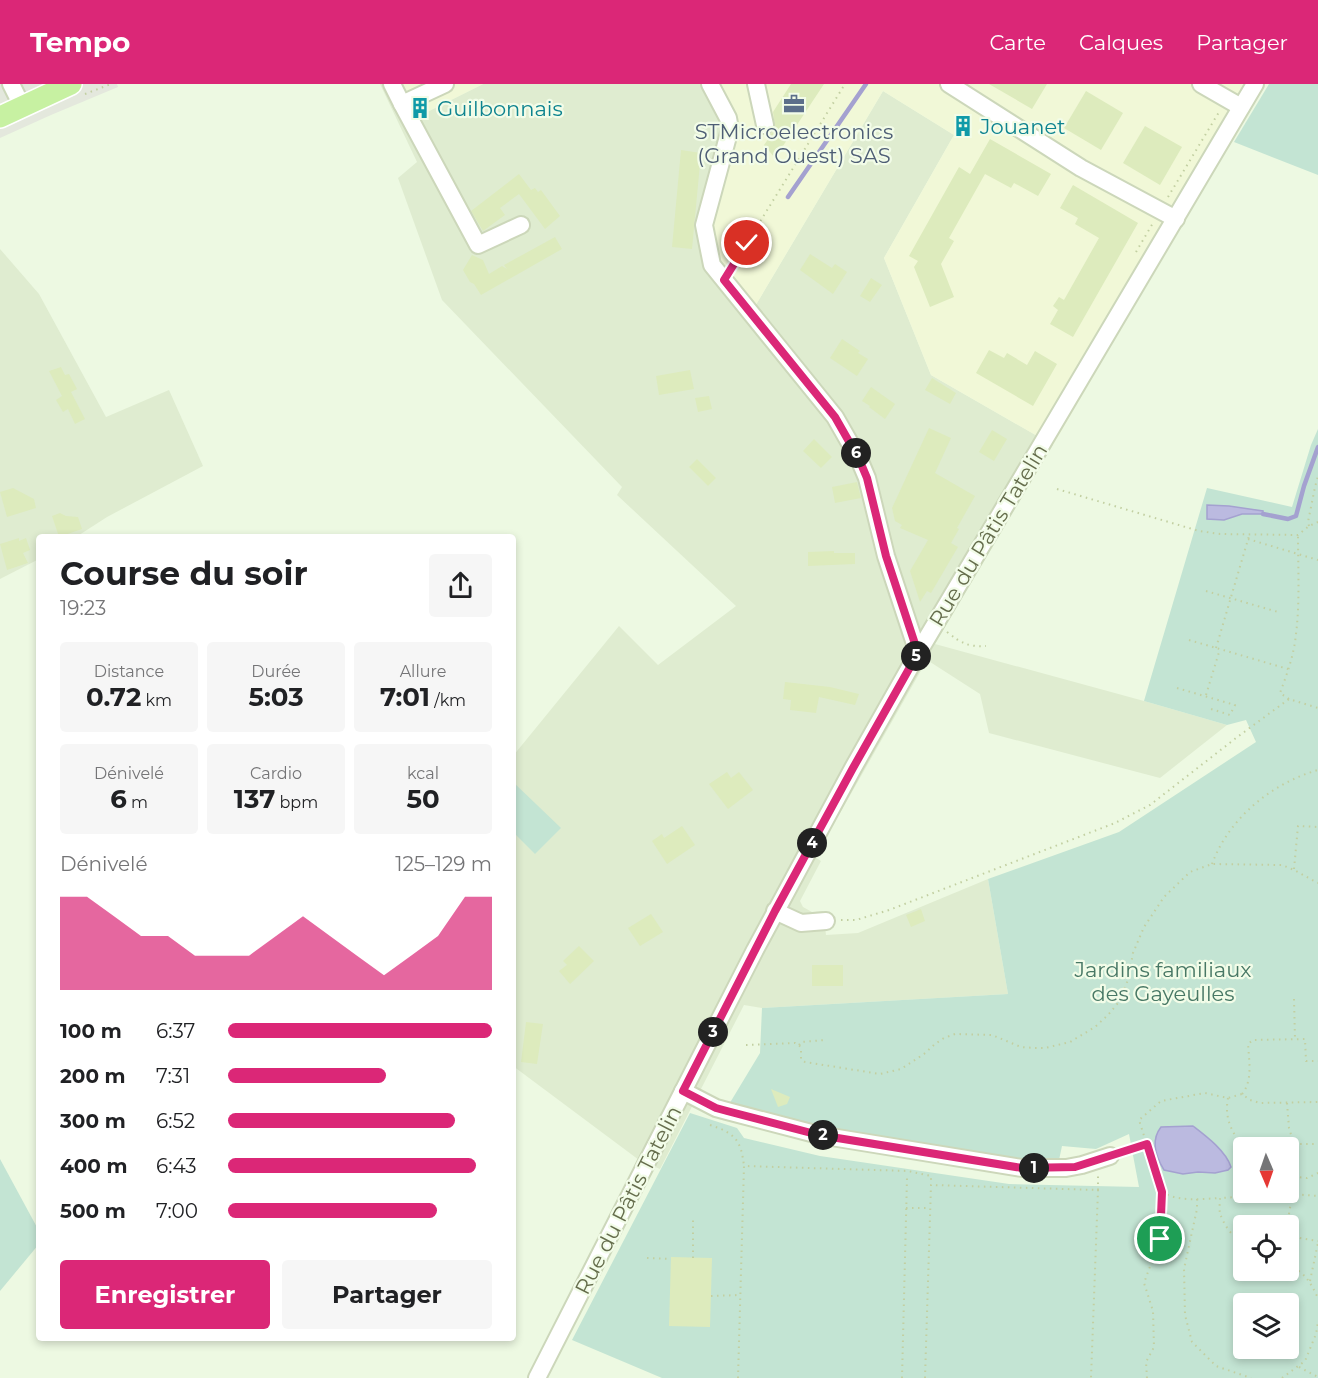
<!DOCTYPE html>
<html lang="fr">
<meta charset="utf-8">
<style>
body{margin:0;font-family:Montserrat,sans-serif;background:#f6f6f6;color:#202124;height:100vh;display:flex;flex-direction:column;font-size:22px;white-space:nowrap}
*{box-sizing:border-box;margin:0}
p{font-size:20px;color:#757577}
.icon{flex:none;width:33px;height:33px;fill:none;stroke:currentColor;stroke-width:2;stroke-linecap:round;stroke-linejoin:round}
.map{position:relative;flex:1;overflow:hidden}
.sheet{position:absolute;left:36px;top:450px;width:480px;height:807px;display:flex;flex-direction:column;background:#fff;border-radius:6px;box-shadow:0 3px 9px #0003}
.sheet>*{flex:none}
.needle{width:39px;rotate:178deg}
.fabs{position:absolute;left:1233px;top:1053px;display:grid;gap:12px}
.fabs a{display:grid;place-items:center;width:66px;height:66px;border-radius:6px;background:#fff;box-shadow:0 3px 9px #0003;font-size:30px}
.pin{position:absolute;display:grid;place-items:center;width:51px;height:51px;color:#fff;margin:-26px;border:3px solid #fff;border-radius:50%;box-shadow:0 2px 6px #0007}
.km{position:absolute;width:30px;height:30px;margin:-15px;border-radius:50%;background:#222;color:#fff;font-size:16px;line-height:30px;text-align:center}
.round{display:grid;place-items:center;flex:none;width:63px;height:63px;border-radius:6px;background:#f6f6f6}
.summary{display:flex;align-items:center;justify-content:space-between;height:102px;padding:0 24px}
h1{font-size:33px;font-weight:700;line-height:45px}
.metrics{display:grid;grid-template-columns:repeat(3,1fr);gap:9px;height:102px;padding:6px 24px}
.metrics div{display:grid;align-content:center;border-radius:6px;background:#f6f6f6;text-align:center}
.metrics b{font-size:26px;font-weight:700}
.metrics small{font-size:16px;font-weight:400}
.metrics p{font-size:16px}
.chart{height:168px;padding:12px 24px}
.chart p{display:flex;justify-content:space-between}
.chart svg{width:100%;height:108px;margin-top:6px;fill:#db2777;opacity:.7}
.action{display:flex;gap:12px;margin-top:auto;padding:12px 24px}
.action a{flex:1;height:69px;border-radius:6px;background:#db2777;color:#fff;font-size:24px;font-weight:700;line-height:69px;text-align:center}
.action a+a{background:#f6f6f6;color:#202124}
ul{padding:0 24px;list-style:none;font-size:20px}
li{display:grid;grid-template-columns:96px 72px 1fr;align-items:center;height:45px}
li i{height:15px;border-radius:8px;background:#db2777}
header{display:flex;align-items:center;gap:36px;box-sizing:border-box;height:84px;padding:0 30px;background:#db2777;color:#fff}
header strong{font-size:28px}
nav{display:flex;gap:33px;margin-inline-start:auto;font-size:21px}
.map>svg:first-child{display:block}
.residential{fill:#dfecd0}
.commercial{fill:#f1f8d7}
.industrial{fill:#e4e8dd}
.green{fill:#c3e4d3;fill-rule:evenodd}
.water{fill:#bbbae0;stroke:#a4a1d0;stroke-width:1.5}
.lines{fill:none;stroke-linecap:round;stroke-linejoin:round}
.stream{stroke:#a4a1d0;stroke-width:4.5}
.building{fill:#ddebbd}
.minor-casing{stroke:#ccd7ba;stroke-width:20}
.major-casing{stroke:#fff;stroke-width:24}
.path{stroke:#c2cfa1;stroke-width:2;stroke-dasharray:1.5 4.5;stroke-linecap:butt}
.minor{stroke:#fff;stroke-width:16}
.major{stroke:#c7f1a2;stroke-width:21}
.route-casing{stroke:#fff;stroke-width:12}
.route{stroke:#db2777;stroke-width:8}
.labels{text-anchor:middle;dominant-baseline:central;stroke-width:4.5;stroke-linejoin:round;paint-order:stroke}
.culture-label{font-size:21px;fill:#0d838f;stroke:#f2fce8;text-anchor:start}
.service-label{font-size:21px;fill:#4e5e75;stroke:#f2fce8}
.street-label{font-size:21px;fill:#656d4c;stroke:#f2fce8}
.park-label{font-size:21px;fill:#487865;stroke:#f2fce8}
</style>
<header>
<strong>Tempo</strong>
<nav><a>Carte</a><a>Calques</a><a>Partager</a></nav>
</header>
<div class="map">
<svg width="1318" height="1294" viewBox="0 0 1318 1294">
<rect width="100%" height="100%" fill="#edf9e2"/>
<g class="residential">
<path d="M380,0H398L415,34L483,0H710L728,34L751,229L883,7L954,51L884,174L931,291L1053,361L935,560L1144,617L1227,641L1160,694L989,649L980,610L927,576L815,773L821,777L800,817L803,823L812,828L823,827L826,851L858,849L988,795L1008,910L762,924L744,921L660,1085L639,1076L513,982V672L619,542L658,581L736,522L617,411L622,403L442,216L398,94L417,78Z"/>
<path d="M0,165L39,210L106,333L169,306L203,382L107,433L76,453H39V475L0,495Z"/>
</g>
<g class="commercial">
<path d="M398,0H483L415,34Z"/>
<path d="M710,0H1255L1176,135L1183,139L1053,361L931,291L884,174L954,51L883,7L751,229L712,181L704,141L730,45Z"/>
</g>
<path class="industrial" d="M0,0H117L118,3L51,31L0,54Z"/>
<g class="green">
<path d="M1269,0H1318V91L1234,58Z"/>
<path d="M1318,345V1294H662L572,1256L690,1029L737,1044L744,1054L820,1072L1009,1100L1139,1103L1129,1050L1096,1065L1062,1062L1059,1076L1013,1078L828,1048L728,1022L760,969L762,924L1008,910L988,795L1119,748L1256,658L1246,636L1227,641L1144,617L1207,404L1292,423L1311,361ZM1244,1064H1288V1108H1244ZM1244,1142H1288V1186H1244ZM1244,1220H1288V1264H1244Z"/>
<path d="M513,698L561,744L535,770L513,748Z"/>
<path d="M0,1075L39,1147V1160L0,1207Z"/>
</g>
<g class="water">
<path d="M1207,421L1229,422L1263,427V430H1242L1224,436L1207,435Z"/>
<path d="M1193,1042C1206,1052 1226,1067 1231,1083L1228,1086L1215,1089L1198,1088L1183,1090L1164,1086C1156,1073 1150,1057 1161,1043Z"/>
</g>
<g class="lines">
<g class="stream">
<path d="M788,113L866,0"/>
<path d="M1263,430L1288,435L1296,432L1304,402L1318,363"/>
</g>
</g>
<g class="building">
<path d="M791,0H824L775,74L764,61L769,54L767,51L772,49L775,44L773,28Z"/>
<path d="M989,0H1047L1032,25Z"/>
<path d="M1086,7L1123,29L1101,66L1064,44Z"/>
<path d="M1145,42L1182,63L1160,101L1123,79Z"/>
<path d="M990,55L1051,90L1038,112L1014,99L1011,104L985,90L949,154L954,157L941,180L954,213L930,223L914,183L918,177L909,172L959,83L970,90Z"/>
<path d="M681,66L701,69L692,165L672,163Z"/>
<path d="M519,90L531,106L535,104L538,108L541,106L560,132L545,145L519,110L500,124L505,131L483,147L471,127Z"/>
<path d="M1073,101L1138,139L1073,253L1050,240L1058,226L1053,222L1059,213L1064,216L1099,154L1075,140L1078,134L1060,124Z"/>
<path d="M555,153L562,165L481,211L474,200L470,198L463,186L472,171L483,176L489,190L502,182L507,185L504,181Z"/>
<path d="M810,170L832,184L835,180L847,188L833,210L800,186Z"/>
<path d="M871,194L882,201L870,218L860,212Z"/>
<path d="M842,255L860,267L858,269L868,275L857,292L830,274Z"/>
<path d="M989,266L1004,274L1007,269L1027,281L1035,267L1057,280L1033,322L976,289Z"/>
<path d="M61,283L65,291L69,290L77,305L71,308L85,335L75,340L68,325L63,328L56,316L62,312L49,287Z"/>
<path d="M690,286L694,305L659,311L656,292Z"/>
<path d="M932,294L956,309L950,320L925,306Z"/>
<path d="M871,303L895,320L885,335L869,323L870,322L862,317Z"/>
<path d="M709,312L712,325L698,328L695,314Z"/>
<path d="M929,344L951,354L935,389L975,412L957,444L959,445L951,459L958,463L931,509L927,507L920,518L910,487L928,456L900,444L902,441L895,437L892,424Z"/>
<path d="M992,346L1007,355L994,377L979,368Z"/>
<path d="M814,355L832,373L821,384L803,367Z"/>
<path d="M697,375L716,394L708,402L689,383Z"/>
<path d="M857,398L861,414L835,419L832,403Z"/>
<path d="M13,404L34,415L36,424L7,433L0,408Z"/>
<path d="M60,429L66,432L78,433L82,445L59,453L52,432Z"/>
<path d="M19,454V457L26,454L30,466L23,469L28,479L7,486L0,460Z"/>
<path d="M834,467V469H855V480L808,482V468Z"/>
<path d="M785,598L830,603L859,610L855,621L819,613L816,629L790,626L791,616L783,615Z"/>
<path d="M727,688L731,694L739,688L753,706L728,725L709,700Z"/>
<path d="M682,742L695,761L667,780L652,757L662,750L664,754Z"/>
<path d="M921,825L925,837L911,843L906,831Z"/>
<path d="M651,830L663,848L640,862L628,844Z"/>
<path d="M579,862L594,877L570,900L559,887L567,881L563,877Z"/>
<rect x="812" y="881" width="31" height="21"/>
<path d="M526,938L543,940L537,980L521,978Z"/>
<path d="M771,1005L790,1013L787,1020L778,1023Z"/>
<path d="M671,1173L712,1174L710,1243L669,1242Z"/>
</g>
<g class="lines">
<defs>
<g id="minor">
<path d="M11,0L22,22"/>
<path d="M392,0L402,20L445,0"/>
<path d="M710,0L728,34L730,45L704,141L712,181L835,333L859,375L867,394L886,472L918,569"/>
<path d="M756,0L765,41"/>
<path d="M949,0L1081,84L1176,135"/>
<path d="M1201,0L1241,23"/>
<path d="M402,20L478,161L521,141"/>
<path d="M775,827L801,839L826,837"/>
<path d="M683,1007L716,1024L727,1027L819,1051L1022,1084H1066L1082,1081L1110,1072"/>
<path d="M537,1294L755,866L853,684L918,569L1255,0"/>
</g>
<path id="major" d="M0,33L71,0"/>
</defs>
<use href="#minor" class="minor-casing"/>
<use href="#major" class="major-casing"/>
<g class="path">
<path d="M85,10L111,0"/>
<path d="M1168,113L1219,28"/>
<path d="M1136,168L1153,139"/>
<path d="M732,183L845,0"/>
<path d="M1057,405L1199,447L1220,450L1298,451L1309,442L1318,438"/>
<path d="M1309,442L1308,438L1315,403L1318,392"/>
<path d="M1248,455L1318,476"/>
<path d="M1206,507L1278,528"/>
<path d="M947,548C961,559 968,563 986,562"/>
<path d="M1189,556L1288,585"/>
<path d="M1216,564L1249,452"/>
<path d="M1177,604L1235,621L1230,631L1208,624"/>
<path d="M1206,611L1220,565"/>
<path d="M1289,615L1280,609C1287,590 1294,571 1296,550C1300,518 1298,484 1298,451"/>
<path d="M1212,780C1229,734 1272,699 1318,686"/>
<path d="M1294,785L1298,742L1318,743"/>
<path d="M841,836H856L889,826L1115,739L1150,721L1236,654L1289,615L1318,624"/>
<path d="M1294,915L1295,955"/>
<path d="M746,961L795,959L799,961L801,964V975L805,978L880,990L901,985L924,970L935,960L944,954L955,950L992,951L1021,963L1034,964H1045L1070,958L1095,943L1108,931L1118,919L1128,896L1133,869L1144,843L1164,813L1190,788L1212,780L1282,781L1294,786L1318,799"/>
<path d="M799,961L801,958L825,956"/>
<path d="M1242,1010C1253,997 1249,976 1248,960L1253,956L1305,955L1306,977H1318"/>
<path d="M1228,1014C1224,1034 1232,1049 1244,1064"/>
<path d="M1287,1019L1289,1044L1294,1060H1318"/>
<path d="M710,1041C735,1049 741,1056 744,1082"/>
<path d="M1124,1068L1147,1061"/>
<path d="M1288,1092L1307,1094L1318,1089"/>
<path d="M1098,1106V1091"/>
<path d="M1162,1108C1178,1118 1201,1115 1220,1114"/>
<path d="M1197,1115V1125L1184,1185L1185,1231L1192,1258L1216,1282L1251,1294"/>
<path d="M906,1124H930"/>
<path d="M1287,1142L1292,1112"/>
<path d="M1288,1152L1318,1157"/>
<path d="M1244,1161C1234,1155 1223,1140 1220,1129C1219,1125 1220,1119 1220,1114L1292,1110L1318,1112"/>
<path d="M647,1174L671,1175"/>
<path d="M693,1174V1134"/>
<path d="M1288,1181C1306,1189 1310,1198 1318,1214"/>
<path d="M1310,1197L1318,1159"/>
<path d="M711,1212L740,1211"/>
<path d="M1299,1283L1318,1293"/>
<path d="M738,1294L744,1082L908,1087L931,1092V1100"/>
<path d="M902,1294L907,1094"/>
<path d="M925,1294L931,1101L1098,1106L1091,1294"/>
<path d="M1147,1294L1146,1278L1154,1263L1153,1227L1144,1199L1160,1155L1162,1108L1139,1036L1161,1017L1205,1009L1228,1014L1242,1010L1250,1016L1260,1019L1318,1018"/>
<path d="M1282,1294L1305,1277L1316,1250L1318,1238"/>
</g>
<use href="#minor" class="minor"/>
<use href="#major" class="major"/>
</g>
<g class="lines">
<defs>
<path id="route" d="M747,159L724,196L835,333L859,375L867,394L886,472L918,569L853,684L775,827L683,1007L716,1024L727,1027L819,1051L1022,1084L1075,1083L1147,1060L1162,1108L1160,1155"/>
</defs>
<use href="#route" class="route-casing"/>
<use href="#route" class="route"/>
</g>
<defs>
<symbol id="office-bare" viewBox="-9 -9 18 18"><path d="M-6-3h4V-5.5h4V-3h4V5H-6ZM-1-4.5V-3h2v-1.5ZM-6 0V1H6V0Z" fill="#5c6f8a" stroke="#f2fce8" stroke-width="2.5" paint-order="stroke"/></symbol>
<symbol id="building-bare" viewBox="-9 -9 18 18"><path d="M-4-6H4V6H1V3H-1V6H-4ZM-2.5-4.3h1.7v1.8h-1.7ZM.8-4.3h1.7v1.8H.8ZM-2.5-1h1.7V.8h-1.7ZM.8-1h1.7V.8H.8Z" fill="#0f9aa8" stroke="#f2fce8" stroke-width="2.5" paint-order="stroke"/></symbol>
</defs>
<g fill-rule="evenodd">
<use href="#office-bare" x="779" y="5" width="30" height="30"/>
<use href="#building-bare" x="405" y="9" width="30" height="30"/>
<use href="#building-bare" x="948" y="27" width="30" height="30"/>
</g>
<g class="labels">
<g class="culture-label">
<text x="437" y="24">Guilbonnais</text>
<text x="980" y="42">Jouanet</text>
</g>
<g class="service-label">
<text x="794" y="47">STMicroelectronics<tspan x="794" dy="24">(Grand Ouest) SAS</tspan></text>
</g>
<g class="street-label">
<text transform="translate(988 451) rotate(-59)">Rue du Pâtis Tatelin</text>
<text transform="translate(628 1116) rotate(-63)">Rue du Pâtis Tatelin</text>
</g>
<g class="park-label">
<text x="1163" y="885">Jardins familiaux<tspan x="1163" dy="24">des Gayeulles</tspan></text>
</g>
</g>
</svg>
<div class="fabs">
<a><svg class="needle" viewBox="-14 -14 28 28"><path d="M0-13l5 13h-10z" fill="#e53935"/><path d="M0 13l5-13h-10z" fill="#757577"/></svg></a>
<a><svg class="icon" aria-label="locate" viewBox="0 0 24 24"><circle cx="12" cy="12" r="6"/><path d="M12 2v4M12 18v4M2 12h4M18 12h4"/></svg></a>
<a><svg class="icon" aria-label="layers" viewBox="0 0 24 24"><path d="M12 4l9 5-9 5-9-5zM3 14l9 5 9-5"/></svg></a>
</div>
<div class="pin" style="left:1160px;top:1155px;background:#1e9e55"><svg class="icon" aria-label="arrive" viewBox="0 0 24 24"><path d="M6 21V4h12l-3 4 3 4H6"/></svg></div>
<div class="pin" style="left:747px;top:159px;background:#d93025"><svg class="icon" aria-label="check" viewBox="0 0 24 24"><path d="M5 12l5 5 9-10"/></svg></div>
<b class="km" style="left:1034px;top:1084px">1</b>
<b class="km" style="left:823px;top:1051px">2</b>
<b class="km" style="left:713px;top:948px">3</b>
<b class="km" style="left:812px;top:759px">4</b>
<b class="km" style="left:916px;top:572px">5</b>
<b class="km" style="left:856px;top:369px">6</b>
<section class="sheet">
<div class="summary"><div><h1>Course du soir</h1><p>19:23</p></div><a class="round"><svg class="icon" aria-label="share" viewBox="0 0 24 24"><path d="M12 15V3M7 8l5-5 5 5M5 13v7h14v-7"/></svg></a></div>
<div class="metrics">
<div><p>Distance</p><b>0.72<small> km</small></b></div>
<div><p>Durée</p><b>5:03</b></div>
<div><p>Allure</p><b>7:01<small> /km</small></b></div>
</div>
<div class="metrics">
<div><p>Dénivelé</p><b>6<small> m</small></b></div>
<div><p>Cardio</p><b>137<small> bpm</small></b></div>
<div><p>kcal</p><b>50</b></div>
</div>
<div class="chart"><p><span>Dénivelé</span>125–129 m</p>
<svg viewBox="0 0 160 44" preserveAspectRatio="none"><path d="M0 44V6L10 6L20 14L30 22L40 22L50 30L60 30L70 30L80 22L90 14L100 22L110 30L120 38L130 30L140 22L150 6L160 6V44z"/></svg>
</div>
<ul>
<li><b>100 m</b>6:37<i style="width:100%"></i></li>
<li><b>200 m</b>7:31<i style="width:60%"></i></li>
<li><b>300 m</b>6:52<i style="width:86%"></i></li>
<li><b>400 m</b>6:43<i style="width:94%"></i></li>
<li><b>500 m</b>7:00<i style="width:79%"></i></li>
</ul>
<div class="action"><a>Enregistrer</a><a>Partager</a></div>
</section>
</div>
